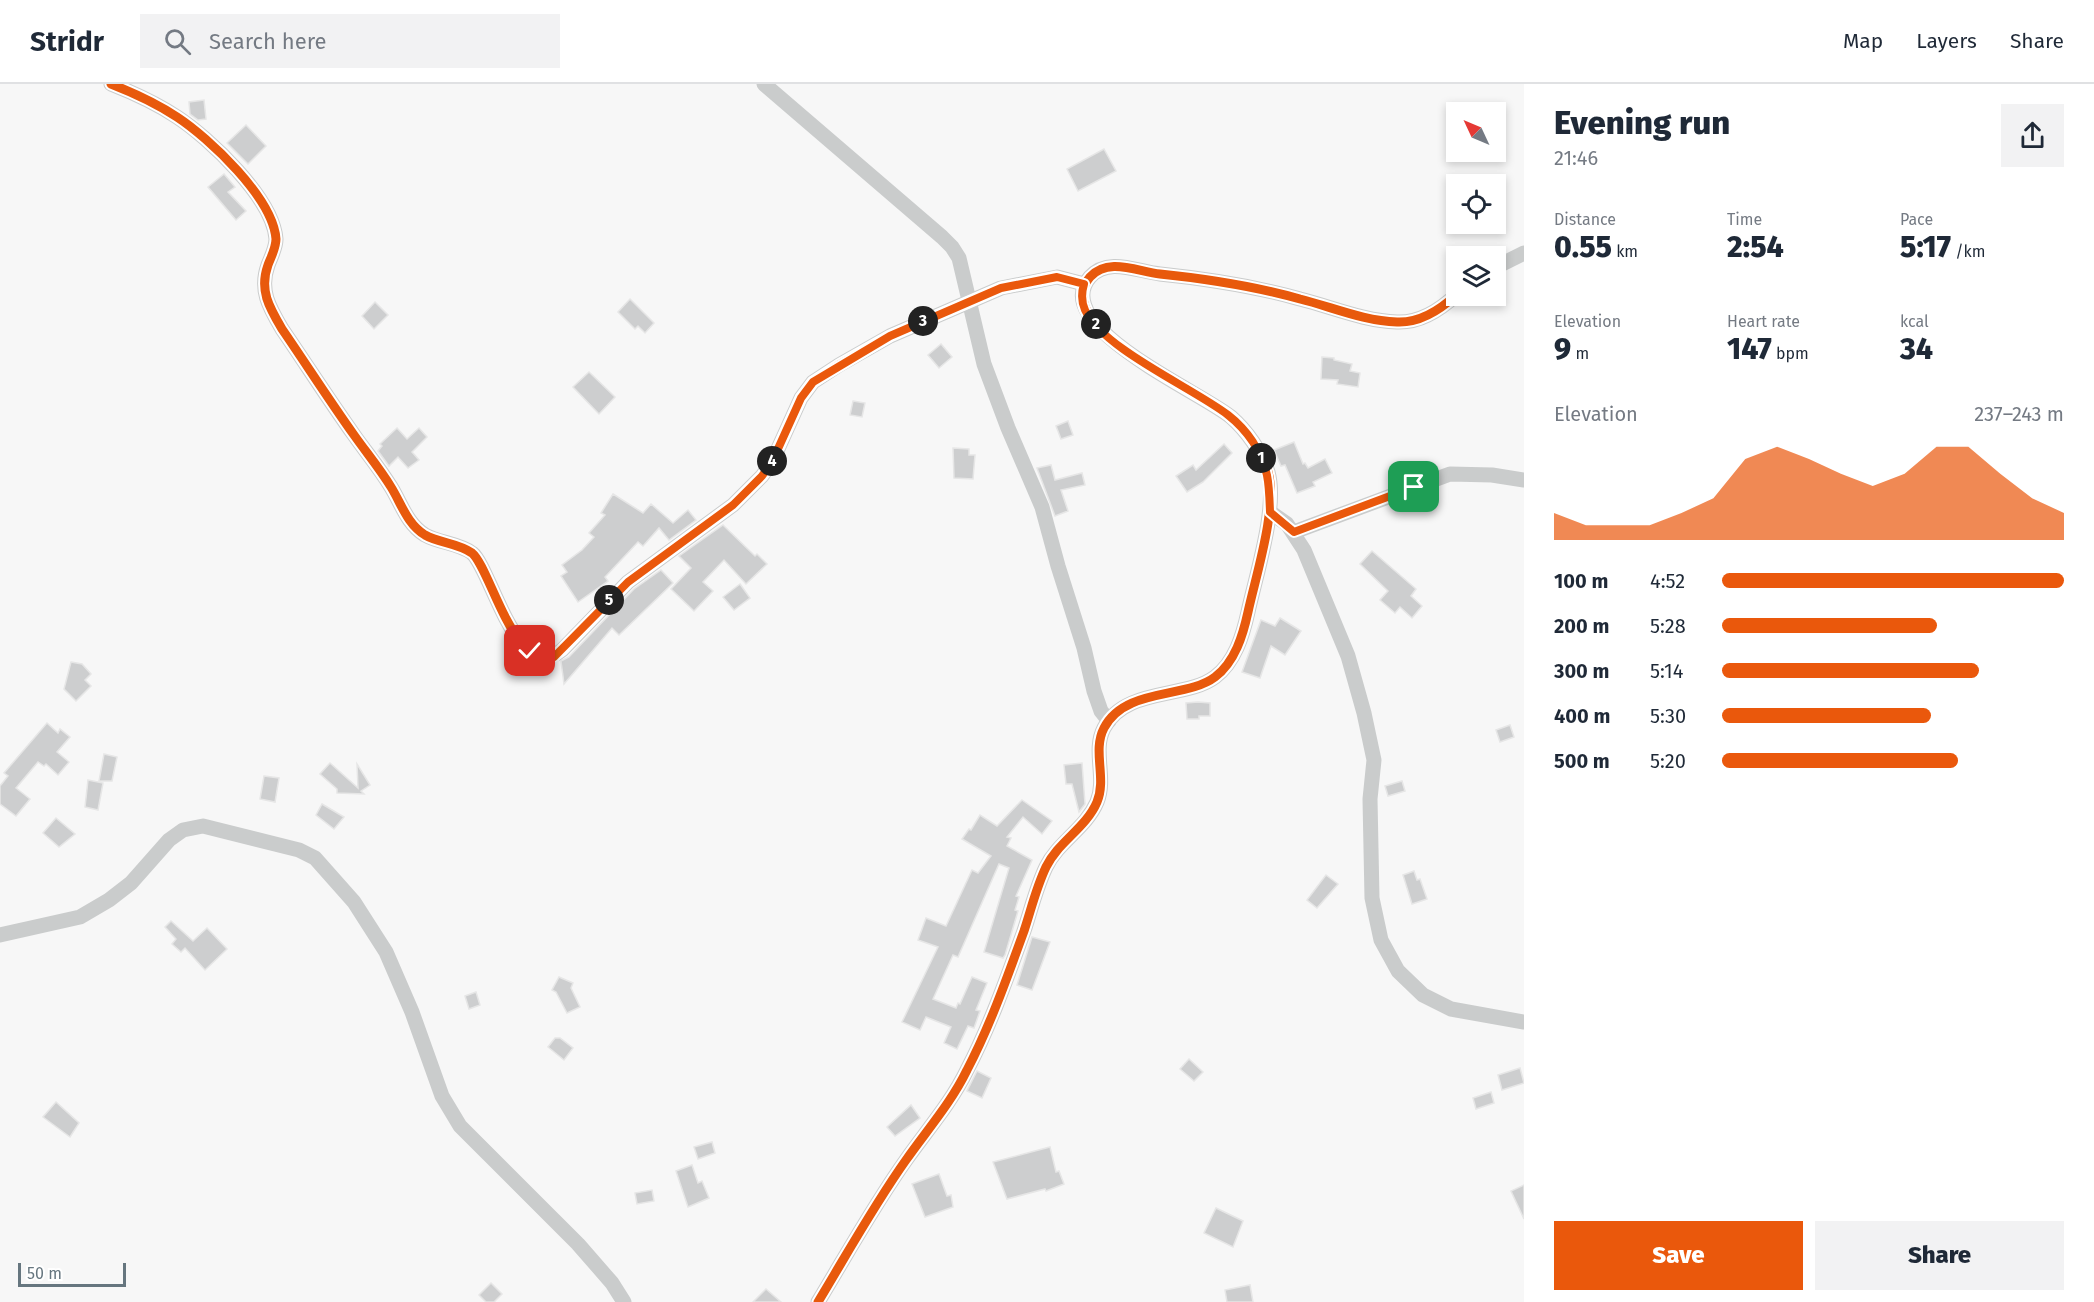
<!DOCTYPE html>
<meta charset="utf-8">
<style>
body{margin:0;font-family:"Fira Sans",sans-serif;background:#f2f2f3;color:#1f2937;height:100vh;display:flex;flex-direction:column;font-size:22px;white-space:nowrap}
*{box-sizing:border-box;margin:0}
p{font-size:20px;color:#747a83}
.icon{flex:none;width:33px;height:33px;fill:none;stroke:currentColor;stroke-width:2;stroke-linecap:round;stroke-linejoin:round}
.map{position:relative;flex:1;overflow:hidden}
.drawer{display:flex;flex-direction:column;background:#fff;width:570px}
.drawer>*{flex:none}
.needle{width:39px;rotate:314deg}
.controls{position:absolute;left:1446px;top:18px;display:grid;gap:12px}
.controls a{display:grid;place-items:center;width:60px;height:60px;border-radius:0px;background:#fff;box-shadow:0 3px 9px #0003;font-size:30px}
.scale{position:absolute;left:18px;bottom:15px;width:108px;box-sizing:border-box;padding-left:6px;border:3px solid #66767f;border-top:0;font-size:16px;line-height:21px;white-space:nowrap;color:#66767f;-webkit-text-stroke:4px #fff;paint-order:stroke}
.pin{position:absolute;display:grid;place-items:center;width:51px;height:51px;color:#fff;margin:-26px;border-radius:12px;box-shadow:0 3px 9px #0006}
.km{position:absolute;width:30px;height:30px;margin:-15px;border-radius:50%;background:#222;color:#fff;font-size:16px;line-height:30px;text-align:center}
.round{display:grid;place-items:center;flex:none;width:63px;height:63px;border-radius:0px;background:#f2f2f3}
.headline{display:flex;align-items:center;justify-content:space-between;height:102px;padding:0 30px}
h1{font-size:33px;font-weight:800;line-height:45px}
.stats{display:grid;grid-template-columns:repeat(3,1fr);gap:9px;height:102px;padding:6px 30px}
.stats div{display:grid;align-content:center}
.stats b{font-size:30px;font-weight:800}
.stats small{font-size:16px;font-weight:400}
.stats p{font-size:16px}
.chart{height:168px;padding:12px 30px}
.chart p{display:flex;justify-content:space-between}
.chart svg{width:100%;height:108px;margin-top:6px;fill:#ea580c;opacity:.7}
.primary-button{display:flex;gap:12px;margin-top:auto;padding:12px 30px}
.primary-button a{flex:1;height:69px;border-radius:0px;background:#ea580c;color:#fff;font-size:24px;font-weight:800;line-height:69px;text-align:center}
.primary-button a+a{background:#f2f2f3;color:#1f2937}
ul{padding:0 30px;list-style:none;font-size:20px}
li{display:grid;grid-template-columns:96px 72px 1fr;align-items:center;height:45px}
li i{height:15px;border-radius:8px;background:#ea580c}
header{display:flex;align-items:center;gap:36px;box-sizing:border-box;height:84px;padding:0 30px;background:#fff;border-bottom:2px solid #e0e1e3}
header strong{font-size:28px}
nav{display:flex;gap:33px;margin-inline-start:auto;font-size:21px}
.search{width:420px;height:54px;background:#f2f2f3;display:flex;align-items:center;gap:15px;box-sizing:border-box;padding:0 21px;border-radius:0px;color:#747a83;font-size:22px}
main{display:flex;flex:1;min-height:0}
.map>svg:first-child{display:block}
.building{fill:#cdcecf;stroke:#e6e6e6;stroke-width:1.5}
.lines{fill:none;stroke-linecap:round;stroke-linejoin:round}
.minor{stroke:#cacccc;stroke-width:15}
.cycleway-casing{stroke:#fff;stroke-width:13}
.cycleway{stroke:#e8590c;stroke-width:9}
.route-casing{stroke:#fff;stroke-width:12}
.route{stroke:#ea580c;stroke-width:8}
</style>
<header>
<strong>Stridr</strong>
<div class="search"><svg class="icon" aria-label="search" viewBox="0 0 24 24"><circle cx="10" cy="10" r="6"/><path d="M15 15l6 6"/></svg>Search here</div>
<nav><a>Map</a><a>Layers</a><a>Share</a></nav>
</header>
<main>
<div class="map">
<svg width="1524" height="1218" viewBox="0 0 1524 1218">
<rect width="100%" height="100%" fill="#f7f7f7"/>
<g class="building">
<path d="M204,16L206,35L198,36L190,30L189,18Z"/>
<path d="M246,41L266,62L248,80L227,59Z"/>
<path d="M1104,65L1116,87L1078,107L1067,85Z"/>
<path d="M224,90L235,103L228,108L246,127L236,136L208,103Z"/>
<path d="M630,215L654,239L645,249L638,242L635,245L618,228Z"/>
<path d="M375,218L388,231L374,245L362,232Z"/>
<path d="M941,260L952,273L939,284L928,271Z"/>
<path d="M1322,273L1334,274V276L1352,280L1350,287L1360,289L1358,303L1337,300L1338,296L1321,295Z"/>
<path d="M589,288L615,313L599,330L573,303Z"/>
<path d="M853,317L865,319L862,333L850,331Z"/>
<path d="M1068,337L1073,351L1061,355L1056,342Z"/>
<path d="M397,344L407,355L419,344L427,353L412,368L419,376L408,384L398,373L389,382L378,367L382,362L380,360Z"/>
<path d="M1294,358L1303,380L1305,379L1308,384L1325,375L1332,389L1313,398L1315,402L1297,409L1285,381L1281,382L1274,366Z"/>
<path d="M1224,360L1232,369L1203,398L1187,408L1176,392L1193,381L1196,386Z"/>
<path d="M953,364L969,365V371H975L973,395L954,394Z"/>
<path d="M1051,381L1055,396L1082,389L1085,401L1061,406L1068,427L1055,432L1037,384Z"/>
<path d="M613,410L643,429L651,420L673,439L688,426L696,436L669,456L659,444L643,462L638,458L605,493L608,497L578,518L561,492L567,488L562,481L582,466L594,453L589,449L605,431L601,429Z"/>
<path d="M723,441L755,472L757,470L767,480L746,500L724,476L703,498L713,507L694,527L671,505L691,484L679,472Z"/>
<path d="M1372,467L1416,505L1411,512L1422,522L1412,534L1400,523L1395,529L1380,516L1388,507L1360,480Z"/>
<path d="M661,486L673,499L619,551L612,544L564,600L561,577L569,573L634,505Z"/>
<path d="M740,500L750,514L734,526L723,513Z"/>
<path d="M1280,534L1301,547L1285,571L1271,562L1260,594L1242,588L1261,536L1275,542Z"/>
<path d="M71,578L82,580L91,590L85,596L91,602L76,617L64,605Z"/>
<path d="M1198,618L1210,619V632H1199V635H1187L1186,619Z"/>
<path d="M47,639L58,649L60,645L70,653L57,668L69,678L58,691L46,680L44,682L38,678L16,704L30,715L16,732L0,720V702L8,692L4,689Z"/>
<path d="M1510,641L1514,653L1500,658L1496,646Z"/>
<path d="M104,670L117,673L112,697H99Z"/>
<path d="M330,679L358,704L357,680L370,701L361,707L364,710L337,709V705L320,690Z"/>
<path d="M1082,679L1085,720L1079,728L1072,700H1066L1064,681Z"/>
<path d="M264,692L279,694L275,718L260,715Z"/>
<path d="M88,696L103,699L98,726L85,723Z"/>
<path d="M1402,697L1405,707L1388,712L1385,702Z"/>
<path d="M1022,716L1052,737L1042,750L1023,733L1007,753L1011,754L1007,762L1032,776L1016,812L1019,813L1015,826L1018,827L1005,871L1003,874L984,868L1009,784L999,780L958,873L953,871L933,915L956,924L958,919L960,920L972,893L987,899L976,926L980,927L974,944L968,942L957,965L944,959L951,943L926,933L920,946L902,938L938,863L918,856L926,834L946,842L972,786L978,789L991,772L962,755L969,745L971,746L980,731L997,742Z"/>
<path d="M322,720L344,733L334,745L316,731Z"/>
<path d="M56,734L75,750L59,763L43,749Z"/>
<path d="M1414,787L1417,796L1420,795L1427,815L1412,820L1403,791Z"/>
<path d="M1326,791L1338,800L1317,824L1307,816Z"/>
<path d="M171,837L193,857L207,844L227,865L205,886L185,864L181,868L172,860L176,855L165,843Z"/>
<path d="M1032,853L1050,858L1032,906L1017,901Z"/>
<path d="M559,893L573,899L571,904L580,923L567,929L556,908L552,906Z"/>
<path d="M476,908L480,921L469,925L465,912Z"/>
<path d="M555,954H560L573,964L564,976L548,963Z"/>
<path d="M1189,975L1203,988L1194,997L1180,985Z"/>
<path d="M1520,984L1524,999L1502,1006L1498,991Z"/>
<path d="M977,987L991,994L982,1014L967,1007Z"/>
<path d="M1491,1008L1494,1019L1476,1025L1473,1014Z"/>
<path d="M56,1018L79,1039L70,1053L43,1033Z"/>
<path d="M911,1021L920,1034L895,1052L887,1043Z"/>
<path d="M712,1058L715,1069L698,1075L694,1063Z"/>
<path d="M1050,1063L1056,1088L1059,1087L1064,1100L1046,1107L1045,1105L1007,1115L993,1078Z"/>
<path d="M692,1081L698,1099L702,1097L709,1114L688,1123L676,1087Z"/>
<path d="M939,1090L947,1112L951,1111L953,1123L925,1133L912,1100Z"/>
<path d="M1524,1101V1135L1511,1107Z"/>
<path d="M652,1106L654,1117L637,1120L635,1109Z"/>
<path d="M1216,1124L1243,1137L1233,1163L1204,1149Z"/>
<path d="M491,1199L502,1210L494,1218H486L479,1211Z"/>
<path d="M1250,1201L1253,1218H1227L1225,1206Z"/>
<path d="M766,1205L781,1218H753Z"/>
</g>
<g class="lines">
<g class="minor">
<path d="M111,0C134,9 156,19 177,33C209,54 273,114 276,155C276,164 271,173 268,181C259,206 269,223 282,245C306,280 329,316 354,351C366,368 380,385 391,403C401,419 407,440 425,451C439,459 458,459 472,469C491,484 517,603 562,566L628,498L733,421L762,392L772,378L801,314L813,298L839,281L890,252L1001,204L1057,193L1084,200"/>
<path d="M764,0L942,153L952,163L959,174L984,280L1008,344L1042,423L1058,482L1084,564L1094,607L1101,627L1109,637"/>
<path d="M1496,183L1524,169"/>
<path d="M1270,428L1287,440L1304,466L1348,572L1364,629L1374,676L1370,715L1372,814L1381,856L1398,887L1423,911L1451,925L1524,938"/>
<path d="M1294,448L1450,390L1492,391L1524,396"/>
<path d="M0,851L80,833L109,816L131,799L169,756L183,746L203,742L299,766L315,774L354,818L386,868L412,928L442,1012L460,1042L578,1160L612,1199L624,1218"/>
<path d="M818,1218C847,1170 874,1121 906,1076C927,1046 951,1019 967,986C990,942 1007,894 1024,847C1031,826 1036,804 1046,783C1058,758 1086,744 1097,718C1107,694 1092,667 1104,644C1125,603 1186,615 1215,593C1235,578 1243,551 1248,528C1256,491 1278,423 1268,388C1262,368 1246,346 1231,333C1203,309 1047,242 1090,193C1108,173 1136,187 1160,190C1208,195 1254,202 1300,215C1332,223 1364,237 1397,238C1420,239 1441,225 1456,211"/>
</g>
<defs>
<g id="cycleway">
<path d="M111,0C134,9 156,19 177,33C209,54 273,114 276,155C276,164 271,173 268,181C259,206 269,223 282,245C306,280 329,316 354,351C366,368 380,385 391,403C401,419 407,440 425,451C439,459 458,459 472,469C491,484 517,603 562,566L628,498L733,421L762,392L772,378L801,314L813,298L839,281L890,252L1001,204L1057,193L1084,200"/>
<path d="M818,1218C847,1170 874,1121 906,1076C927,1046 951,1019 967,986C990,942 1007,894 1024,847C1031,826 1036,804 1046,783C1058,758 1086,744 1097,718C1107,694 1092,667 1104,644C1125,603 1186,615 1215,593C1235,578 1243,551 1248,528C1256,491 1278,423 1268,388C1262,368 1246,346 1231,333C1203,309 1047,242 1090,193C1108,173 1136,187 1160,190C1208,195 1254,202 1300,215C1332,223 1364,237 1397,238C1420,239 1441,225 1456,211"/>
</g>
</defs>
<use href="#cycleway" class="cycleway-casing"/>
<use href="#cycleway" class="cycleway"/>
</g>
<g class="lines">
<defs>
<path id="route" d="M530,567L539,572L554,573L628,498L733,421L762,392L772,378L801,314L813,298L890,252L1001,204L1057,193L1084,200C1081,210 1081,217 1085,226C1103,265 1193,304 1228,331C1237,338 1247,349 1253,358C1269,384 1269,399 1270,428L1294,448L1414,403"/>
</defs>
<use href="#route" class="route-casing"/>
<use href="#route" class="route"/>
</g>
</svg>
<div class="controls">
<a><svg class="needle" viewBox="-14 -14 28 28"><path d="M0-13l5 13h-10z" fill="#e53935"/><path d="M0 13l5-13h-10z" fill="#747a83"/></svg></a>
<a><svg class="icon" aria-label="locate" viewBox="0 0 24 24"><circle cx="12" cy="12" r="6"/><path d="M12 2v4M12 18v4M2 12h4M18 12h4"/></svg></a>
<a><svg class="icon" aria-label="layers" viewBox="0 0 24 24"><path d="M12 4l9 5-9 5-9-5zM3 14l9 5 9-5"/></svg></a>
</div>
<div class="scale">50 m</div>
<div class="pin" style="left:1414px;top:403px;background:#1e9e55"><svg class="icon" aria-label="arrive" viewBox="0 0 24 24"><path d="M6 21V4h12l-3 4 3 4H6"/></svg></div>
<div class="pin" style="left:530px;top:567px;background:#d93025"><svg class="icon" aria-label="check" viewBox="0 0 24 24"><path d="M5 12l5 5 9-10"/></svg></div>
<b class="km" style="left:1261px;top:374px">1</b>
<b class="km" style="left:1096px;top:240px">2</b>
<b class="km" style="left:923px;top:237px">3</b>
<b class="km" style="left:772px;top:377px">4</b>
<b class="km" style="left:609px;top:516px">5</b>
</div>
<section class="drawer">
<div class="headline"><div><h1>Evening run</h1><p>21:46</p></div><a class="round"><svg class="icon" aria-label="share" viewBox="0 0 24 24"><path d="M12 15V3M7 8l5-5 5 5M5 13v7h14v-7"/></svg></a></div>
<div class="stats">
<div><p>Distance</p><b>0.55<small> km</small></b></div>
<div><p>Time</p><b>2:54</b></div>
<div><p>Pace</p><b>5:17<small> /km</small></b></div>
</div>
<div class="stats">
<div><p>Elevation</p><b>9<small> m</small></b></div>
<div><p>Heart rate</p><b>147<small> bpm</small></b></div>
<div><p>kcal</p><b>34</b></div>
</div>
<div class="chart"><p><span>Elevation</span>237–243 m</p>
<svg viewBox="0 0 160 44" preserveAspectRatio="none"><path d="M0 44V33L10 38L20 38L30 38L40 33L50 27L60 11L70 6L80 11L90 17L100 22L110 17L120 6L130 6L140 17L150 27L160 33V44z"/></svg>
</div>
<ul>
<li><b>100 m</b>4:52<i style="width:100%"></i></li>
<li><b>200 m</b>5:28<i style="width:63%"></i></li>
<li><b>300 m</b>5:14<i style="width:75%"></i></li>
<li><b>400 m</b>5:30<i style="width:61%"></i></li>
<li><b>500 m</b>5:20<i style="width:69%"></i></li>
</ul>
<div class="primary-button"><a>Save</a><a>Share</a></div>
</section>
</main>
